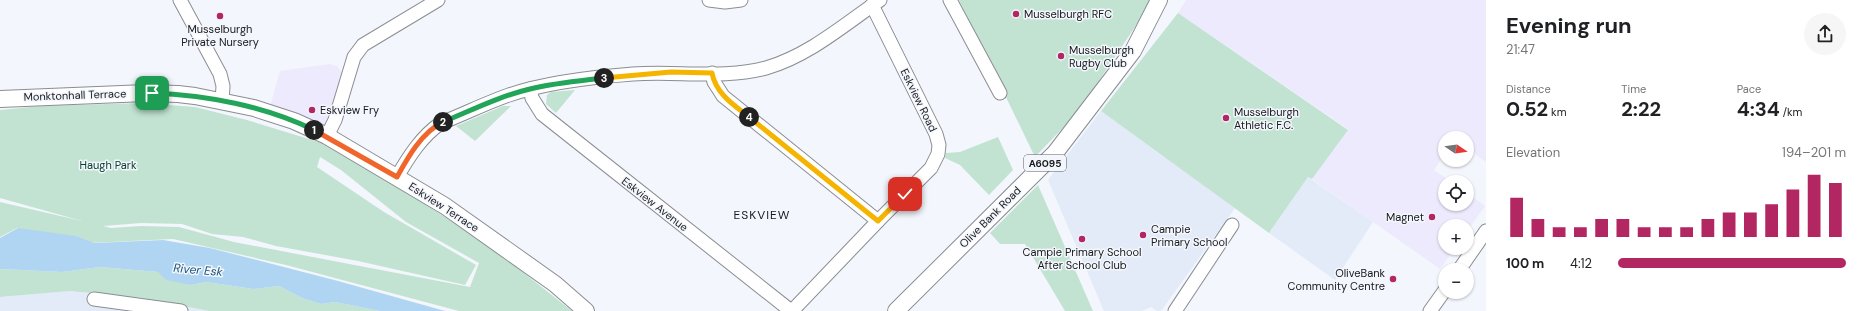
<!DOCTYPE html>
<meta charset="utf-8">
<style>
body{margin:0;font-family:"DM Sans",sans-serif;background:#f6f6f6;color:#202124;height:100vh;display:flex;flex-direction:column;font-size:15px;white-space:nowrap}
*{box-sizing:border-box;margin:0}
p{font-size:13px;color:#757577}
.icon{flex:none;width:22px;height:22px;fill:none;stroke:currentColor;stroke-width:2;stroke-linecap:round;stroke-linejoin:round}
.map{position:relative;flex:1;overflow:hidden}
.sheet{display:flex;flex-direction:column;background:#fff;width:380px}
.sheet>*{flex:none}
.needle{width:26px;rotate:103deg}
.fabs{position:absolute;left:1438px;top:131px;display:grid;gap:8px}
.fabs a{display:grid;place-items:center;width:36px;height:36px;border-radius:50%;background:#fff;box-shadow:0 1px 3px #0004;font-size:20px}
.pin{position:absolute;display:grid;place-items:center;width:34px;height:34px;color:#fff;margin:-17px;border-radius:8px;box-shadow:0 2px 6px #0006}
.km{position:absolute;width:20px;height:20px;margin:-10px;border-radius:50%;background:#222;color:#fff;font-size:11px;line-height:20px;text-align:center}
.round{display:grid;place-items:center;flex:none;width:42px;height:42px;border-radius:21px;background:#f6f6f6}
.overview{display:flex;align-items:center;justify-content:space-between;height:68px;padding:0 20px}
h1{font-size:22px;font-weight:700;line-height:30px}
.stats{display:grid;grid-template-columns:repeat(3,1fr);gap:6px;height:68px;padding:4px 20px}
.stats div{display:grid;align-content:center}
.stats b{font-size:20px;font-weight:700}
.stats small{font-size:11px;font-weight:400}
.stats p{font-size:11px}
.chart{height:112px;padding:8px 20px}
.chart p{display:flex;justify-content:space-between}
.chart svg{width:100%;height:72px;margin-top:4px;stroke:#b22662;stroke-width:6}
ul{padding:0 20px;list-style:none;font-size:13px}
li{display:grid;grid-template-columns:64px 48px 1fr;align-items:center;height:30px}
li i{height:10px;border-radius:5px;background:#b22662}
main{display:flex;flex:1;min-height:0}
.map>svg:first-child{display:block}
.commercial{fill:#eceafc}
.built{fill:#e3ebf8}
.green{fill:#c2e3d2;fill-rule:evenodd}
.water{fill:#afd5f2}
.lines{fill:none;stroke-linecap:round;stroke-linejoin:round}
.minor-casing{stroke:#8a8d92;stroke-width:15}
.major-casing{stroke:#8a8d92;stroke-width:18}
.minor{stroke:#fff;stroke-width:13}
.major{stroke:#fff;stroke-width:16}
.split-1-casing{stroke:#fff;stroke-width:8}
.split-2-casing{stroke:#fff;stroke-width:8}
.split-3-casing{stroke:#fff;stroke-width:8}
.split-4-casing{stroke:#fff;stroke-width:8}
.split-5-casing{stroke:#fff;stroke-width:8}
.split-1{stroke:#22a559;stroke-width:5}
.split-2{stroke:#f0652b;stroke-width:5}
.split-3{stroke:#22a559;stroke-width:5}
.split-4{stroke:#f5b400;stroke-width:5}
.split-5{stroke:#f5b400;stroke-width:5}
.poi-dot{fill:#b22662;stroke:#f3f6fc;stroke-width:1.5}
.labels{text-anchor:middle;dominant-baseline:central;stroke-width:3;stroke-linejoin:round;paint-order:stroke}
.shield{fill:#f3f6fc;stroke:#595b5e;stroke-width:1}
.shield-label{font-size:10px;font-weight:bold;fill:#17191b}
.poi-label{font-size:11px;fill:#17191b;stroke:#f3f6fc;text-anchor:start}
.street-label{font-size:11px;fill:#17191b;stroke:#f3f6fc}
.park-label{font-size:11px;fill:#04402b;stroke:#f3f6fc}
.neighbourhood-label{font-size:12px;letter-spacing:1px;fill:#17191b;stroke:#f3f6fc}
.water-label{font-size:12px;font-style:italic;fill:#18557b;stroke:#f3f6fc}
</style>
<main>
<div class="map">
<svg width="1486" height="311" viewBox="0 0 1486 311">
<rect width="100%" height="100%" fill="#f3f6fc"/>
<g class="commercial">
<path d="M1186,0H1486V162L1467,148V138H1445V153L1434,170L1451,182H1445V204H1467V193L1485,206L1467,231V226H1445V248H1455L1440,269L1312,179L1348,129L1178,13Z"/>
<path d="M330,64L337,66L342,73L333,112L324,129L270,107L280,71Z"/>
</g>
<g class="built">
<path d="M1101,111L1235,208L1161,311H1157L1151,307L1142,311H1104L1048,180Z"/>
<path d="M1308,177L1373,222L1335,280L1269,233Z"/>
<path d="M70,291L142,298L209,311H0V297Z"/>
</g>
<g class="green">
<path d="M959,0H1153L1078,112L1035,157Z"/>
<path d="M1178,13L1348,130L1312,179L1308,177L1269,233L1101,111Z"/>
<path d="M575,90L556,113L546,104L547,95L551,92Z"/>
<path d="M142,103L195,107L247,120L322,143L359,162L487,244L572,311H459L286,265L173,239L89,243L17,228L0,237V202L82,221L0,198V110L40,106ZM320,157L341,170L406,222L479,263L470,287L234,242L179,227L141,226L111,228L103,226L141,223L182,224L212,234L243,237L276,246L358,261L465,285L476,265L384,212L317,167Z"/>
<path d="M503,106H511L475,141L456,126Z"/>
<path d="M998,137L1013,170L989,195L960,165L945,158L946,153L960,152Z"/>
<path d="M1038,185L1093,311H1065L1025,244H1000L990,233Z"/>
<path d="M100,267L158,272L191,285L206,282L253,289L279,286L302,298L321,304L335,302L380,311H209L142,298L70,291L0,297V269L62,272Z"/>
</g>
<path class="water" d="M18,228L76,236L94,243L163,240L210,248L338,281L445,311H380L335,302L321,304L302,298L279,286L253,289L206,282L191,285L166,280L158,272L100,267L62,272L0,269V238Z"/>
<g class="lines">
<defs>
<g id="minor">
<path d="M180,0L220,74L223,86L222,102"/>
<path d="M709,0L725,2L741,0"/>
<path d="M950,0L1000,93"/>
<path d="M712,73L714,82L723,96L878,221"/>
<path d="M530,89L532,98L542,114L791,311"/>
<path d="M327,136L335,120L354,57L363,45L438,0"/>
<path d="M397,177C409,156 422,136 441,123C464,114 486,103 509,95C547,82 593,77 633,74C676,71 726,79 766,68C808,56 844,25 880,0"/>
<path d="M1459,270L1486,231"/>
<path d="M94,299L181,311"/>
<path d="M792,311L878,221L931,168L938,154L939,145L936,134L872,5"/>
<path d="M1175,311L1232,225"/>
<path d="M1430,311L1445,290"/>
</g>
<g id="major">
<path d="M0,99L146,93L178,94L195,96L254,108L294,121L327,136L445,206L555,284L586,311"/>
<path d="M896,311L1055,153L1133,51L1159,0"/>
</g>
</defs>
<use href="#minor" class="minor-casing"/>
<use href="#major" class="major-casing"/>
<use href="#minor" class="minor"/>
<use href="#major" class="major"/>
</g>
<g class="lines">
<defs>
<path id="split-1" d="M152,93C206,95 265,106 314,130"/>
<path id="split-2" d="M314,130L397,177C408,157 422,132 443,122"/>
<path id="split-3" d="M443,122C472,110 500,96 530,89C555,83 579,81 604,78"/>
<path id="split-4" d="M604,78L671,72L712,73C716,94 734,105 749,117"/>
<path id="split-5" d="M749,117L878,221L905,194"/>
</defs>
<use href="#split-1" class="split-1-casing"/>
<use href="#split-2" class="split-2-casing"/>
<use href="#split-3" class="split-3-casing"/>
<use href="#split-4" class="split-4-casing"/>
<use href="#split-5" class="split-5-casing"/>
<use href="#split-1" class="split-1"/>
<use href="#split-2" class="split-2"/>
<use href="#split-3" class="split-3"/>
<use href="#split-4" class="split-4"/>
<use href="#split-5" class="split-5"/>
</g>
<g class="poi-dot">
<circle cx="1016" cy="14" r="4"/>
<circle cx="220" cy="16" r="4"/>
<circle cx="1061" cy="56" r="4"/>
<circle cx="312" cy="110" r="4"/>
<circle cx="1226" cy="118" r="4"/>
<circle cx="1432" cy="217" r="4"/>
<circle cx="1143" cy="235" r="4"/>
<circle cx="1082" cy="239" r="4"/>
<circle cx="1393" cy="279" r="4"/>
</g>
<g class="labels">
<rect class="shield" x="1024" y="155" width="42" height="16" rx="3"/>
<g class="shield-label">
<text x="1045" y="163">A6095</text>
</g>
<g class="poi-label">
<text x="1024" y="14">Musselburgh RFC</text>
<text x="220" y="29" text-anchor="middle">Musselburgh<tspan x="220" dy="13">Private Nursery</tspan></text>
<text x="1069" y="50">Musselburgh<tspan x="1069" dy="13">Rugby Club</tspan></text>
<text x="320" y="110">Eskview Fry</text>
<text x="1234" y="112">Musselburgh<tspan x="1234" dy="13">Athletic F.C.</tspan></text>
<text x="1424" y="217" text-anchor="end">Magnet</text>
<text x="1151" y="229">Campie<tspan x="1151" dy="13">Primary School</tspan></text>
<text x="1082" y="252" text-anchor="middle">Campie Primary School<tspan x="1082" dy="13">After School Club</tspan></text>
<text x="1385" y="273" text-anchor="end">OliveBank<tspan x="1385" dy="13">Community Centre</tspan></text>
</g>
<g class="street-label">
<text transform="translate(75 95) rotate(-2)">Monktonhall Terrace</text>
<text transform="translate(919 100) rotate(64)">Eskview Road</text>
<text transform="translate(655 204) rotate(38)">Eskview Avenue</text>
<text transform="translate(444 207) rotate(33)">Eskview Terrace</text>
<text transform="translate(990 217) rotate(-45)">Olive Bank Road</text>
</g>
<g class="park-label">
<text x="108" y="165">Haugh Park</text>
</g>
<g class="neighbourhood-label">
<text x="762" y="215">ESKVIEW</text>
</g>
<g class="water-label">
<text transform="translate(198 270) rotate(5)">River Esk</text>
</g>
</g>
</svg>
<div class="fabs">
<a><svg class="needle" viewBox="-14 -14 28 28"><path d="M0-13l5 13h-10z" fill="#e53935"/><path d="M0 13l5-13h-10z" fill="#757577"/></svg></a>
<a><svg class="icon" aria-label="locate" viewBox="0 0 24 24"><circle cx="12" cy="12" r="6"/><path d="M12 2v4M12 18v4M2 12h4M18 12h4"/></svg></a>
<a>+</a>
<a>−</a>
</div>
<div class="pin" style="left:152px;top:93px;background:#1e9e55"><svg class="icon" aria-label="arrive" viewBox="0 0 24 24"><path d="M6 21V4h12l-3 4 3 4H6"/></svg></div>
<div class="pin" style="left:905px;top:194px;background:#d93025"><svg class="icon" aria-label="check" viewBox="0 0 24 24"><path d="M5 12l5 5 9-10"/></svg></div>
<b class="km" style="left:314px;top:130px">1</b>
<b class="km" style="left:443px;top:122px">2</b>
<b class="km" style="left:604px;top:78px">3</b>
<b class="km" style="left:749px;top:117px">4</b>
</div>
<section class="sheet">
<div class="overview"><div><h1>Evening run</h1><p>21:47</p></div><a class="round"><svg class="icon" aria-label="share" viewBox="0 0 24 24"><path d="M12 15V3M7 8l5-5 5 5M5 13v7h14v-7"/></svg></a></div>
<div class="stats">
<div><p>Distance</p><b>0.52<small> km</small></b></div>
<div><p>Time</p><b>2:22</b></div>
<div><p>Pace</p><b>4:34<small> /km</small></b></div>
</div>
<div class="chart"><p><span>Elevation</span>194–201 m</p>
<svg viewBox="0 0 160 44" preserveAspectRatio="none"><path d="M5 44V20M15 44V33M25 44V38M35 44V38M45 44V33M55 44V33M65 44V38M75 44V38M85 44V38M95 44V33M105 44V29M115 44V29M125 44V24M135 44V15M145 44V6M155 44V11"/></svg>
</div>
<ul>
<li><b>100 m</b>4:12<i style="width:100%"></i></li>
</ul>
</section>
</main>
